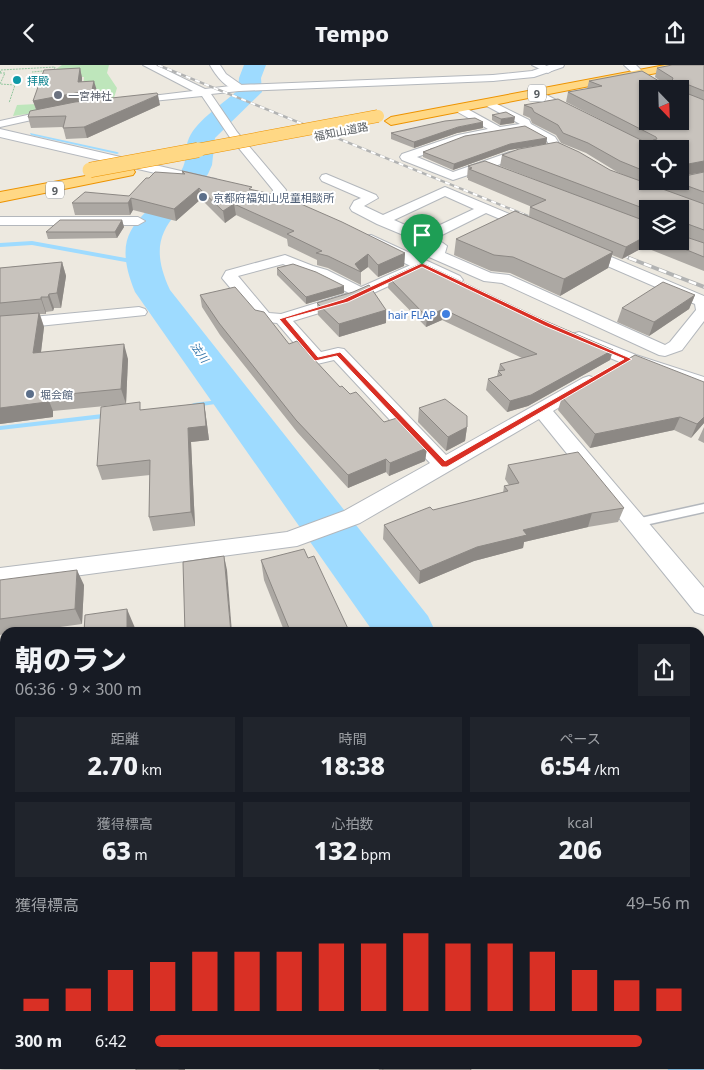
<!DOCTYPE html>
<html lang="ja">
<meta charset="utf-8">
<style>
body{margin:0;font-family:"Noto Sans","Noto Sans JP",sans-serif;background:#20242c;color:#f1f3f6;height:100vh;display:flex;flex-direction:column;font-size:19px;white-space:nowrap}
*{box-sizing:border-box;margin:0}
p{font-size:16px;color:#9ea1a6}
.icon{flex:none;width:28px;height:28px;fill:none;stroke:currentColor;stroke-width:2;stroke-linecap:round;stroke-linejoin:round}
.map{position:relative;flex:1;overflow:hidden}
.details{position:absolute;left:0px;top:562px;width:705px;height:442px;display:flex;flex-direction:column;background:#171b24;border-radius:15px 15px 0 0;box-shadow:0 1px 4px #0004}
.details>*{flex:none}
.needle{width:32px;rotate:157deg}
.fabs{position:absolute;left:639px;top:15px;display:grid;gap:10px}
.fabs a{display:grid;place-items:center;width:50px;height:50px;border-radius:0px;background:#171b24;box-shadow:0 1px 4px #0004;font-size:25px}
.pin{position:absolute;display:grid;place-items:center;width:42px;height:42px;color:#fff;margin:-51px -21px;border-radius:50% 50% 50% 0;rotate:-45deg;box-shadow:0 0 5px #0007}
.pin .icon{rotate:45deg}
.round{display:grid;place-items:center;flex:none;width:52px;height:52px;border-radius:0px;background:#20242c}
.head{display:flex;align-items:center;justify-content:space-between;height:85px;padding:0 15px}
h1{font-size:28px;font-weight:800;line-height:38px}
.figures{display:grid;grid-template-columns:repeat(3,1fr);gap:8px;height:85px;padding:5px 15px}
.figures div{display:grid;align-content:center;border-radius:0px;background:#20242c;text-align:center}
.figures b{font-size:25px;font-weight:800}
.figures small{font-size:14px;font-weight:400}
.figures p{font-size:14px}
.chart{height:140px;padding:10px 15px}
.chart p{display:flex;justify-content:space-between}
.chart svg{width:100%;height:90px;margin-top:5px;stroke:#d93025;stroke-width:6}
ul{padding:0 15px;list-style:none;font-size:16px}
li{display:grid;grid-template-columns:80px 60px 1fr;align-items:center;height:38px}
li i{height:12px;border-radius:6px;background:#d93025}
header{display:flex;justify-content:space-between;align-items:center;height:65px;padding:0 15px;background:#171b24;font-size:22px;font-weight:800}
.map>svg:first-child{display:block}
.green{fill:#bee6bb}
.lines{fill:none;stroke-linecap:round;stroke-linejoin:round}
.stream{fill:#9edbff;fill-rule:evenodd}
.river{fill:#9edbff;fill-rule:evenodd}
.lane-casing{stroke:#b3b7bc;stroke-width:3}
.street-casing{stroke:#b3b7bc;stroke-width:2}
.secondary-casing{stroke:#b4b8be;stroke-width:2}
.highway-casing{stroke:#ed9300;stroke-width:2}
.path{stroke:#94c79f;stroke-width:1;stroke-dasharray:2 1;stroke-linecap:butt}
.lane{fill:#fff;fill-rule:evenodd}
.street{fill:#fff;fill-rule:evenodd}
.secondary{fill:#fff;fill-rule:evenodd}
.highway{fill:#ffd885;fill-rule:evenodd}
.rail-far1-casing{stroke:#b2b3b3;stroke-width:2.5}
.rail-casing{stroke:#b2b3b3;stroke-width:4}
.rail-far1{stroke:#fff;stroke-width:2;stroke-dasharray:5;stroke-linecap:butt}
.rail{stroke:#fff;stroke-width:2.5;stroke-dasharray:8;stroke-linecap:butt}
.highway-bridge-far1-casing{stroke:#ed9300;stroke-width:13;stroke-linecap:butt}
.highway-bridge-casing{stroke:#ed9300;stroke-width:16;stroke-linecap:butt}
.highway-bridge-far1{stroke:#ffd885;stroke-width:12}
.highway-bridge{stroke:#ffd885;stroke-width:15}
.wall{fill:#aca8a3;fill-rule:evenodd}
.shaded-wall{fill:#8c8884}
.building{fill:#c8c3bd;stroke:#8c8884;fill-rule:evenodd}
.route{fill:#d93025;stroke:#fff;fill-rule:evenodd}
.culture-dot{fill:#0f9aa8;stroke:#fff;stroke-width:2}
.worship-dot{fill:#6b7280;stroke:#fff;stroke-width:2}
.service-dot{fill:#5c6f8a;stroke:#fff;stroke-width:2}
.shop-dot{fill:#3f7fe0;stroke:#fff;stroke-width:2}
.labels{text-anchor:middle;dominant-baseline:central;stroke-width:4;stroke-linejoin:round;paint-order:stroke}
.far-culture-label{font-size:11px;fill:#0d838f;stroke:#fff;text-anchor:start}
.shield{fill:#fff;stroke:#8b8e91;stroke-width:1}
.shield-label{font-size:11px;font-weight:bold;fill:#595e62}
.far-worship-label{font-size:11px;fill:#5b616d;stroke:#fff;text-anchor:start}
.far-street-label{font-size:11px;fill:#595e62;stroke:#fff}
.far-service-label{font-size:11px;fill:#4e5e75;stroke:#fff;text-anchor:start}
.far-shop-label{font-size:11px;fill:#366cbe;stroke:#fff;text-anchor:end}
.far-water-label{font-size:11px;font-style:italic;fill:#3677ab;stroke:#fff}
</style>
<header><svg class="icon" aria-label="back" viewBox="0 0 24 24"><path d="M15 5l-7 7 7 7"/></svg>Tempo<svg class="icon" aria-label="share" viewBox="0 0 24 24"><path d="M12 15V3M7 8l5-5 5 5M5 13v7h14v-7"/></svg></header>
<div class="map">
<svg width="704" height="1005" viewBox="0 0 704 1005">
<rect width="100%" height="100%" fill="#ede9e0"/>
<path class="green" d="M62,0H109L107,8L117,23L113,36L13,51L17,40L96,36L98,26L83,25L84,12H71L56,4Z"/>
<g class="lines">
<g class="stream">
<path d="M30,68L117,87L119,88L117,89L31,70Z"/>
<path d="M192,104L199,105L197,106H190Z"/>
<path d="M32,176L142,196L145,198L142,200L32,180L0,182V178Z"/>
<path d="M235,333L238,335L237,336L194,342L190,340L194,338Z"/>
<path d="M111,348H114V352L0,365V361Z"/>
</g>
<g class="river">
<path d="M244,0H266L261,13L262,27L215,73L212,100L208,109C177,154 142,165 170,225L428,551L436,568H374L135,227C106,156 150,156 181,106C188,96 184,83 189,73C197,55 224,38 238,25L239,13Z"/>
<path d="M700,935L704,936V1005H668L666,1000H700Z"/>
</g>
<defs>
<path id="lane" d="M704,439V447L636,462L631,458L636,454Z"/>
<g id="street">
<path d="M143,0H156L205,24L239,20L493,10L498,13L493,16L239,26L211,29L237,67L286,125L283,136H273L271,133L273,125L229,71L202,31L123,39L122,37L123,35L127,34L193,26Z"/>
<path d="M532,0H545L553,5L548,8Z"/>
<path d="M537,25L581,48L582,50L581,52H573L533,30L532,28Z"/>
<path d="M489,35L529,55L531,59L555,72L560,80L587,93L581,97L552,84L547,76L524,65L464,75L417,92L453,107L510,87L536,85L538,87L536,89L517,93L495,101L510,107L512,110L510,113H502L483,105L453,115L402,95L400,92L402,89L458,70L488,64L454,45L453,43L454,41H462L500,62L520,59L485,40L484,38L485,36Z"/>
<path d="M59,43L63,44L64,46L63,48L0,62V56Z"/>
<path d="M704,108V116L642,128L636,124L637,121L662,116H680V113Z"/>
<path d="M326,109L376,130L378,133L364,141L383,150L445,122L538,161L540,164L538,167L533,168L486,148L436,173L447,181L445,188L491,208L509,210L665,280L670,277L696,245L695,239L575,187L573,184L575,181H585L704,231V256L682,285L665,291L659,290L502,218L484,216L429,192L427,189L432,182L377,159L352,146L350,143L354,136L361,133L322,116L320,113L322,110ZM445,131L474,144L423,168L394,155Z"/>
<path d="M0,152H138L145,156L138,160H0Z"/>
<path d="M285,190L313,201L327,205L361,222L413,199H423L426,202L423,205L352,238L293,256L321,287L338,283L344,284L446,390L583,313L589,311L595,313L598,317L595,321L553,346L704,523V550L695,547L539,354L360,458L297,481L0,521V503L287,467L344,446L430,398L334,295L317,299L311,298L277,258L258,256L222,213L226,206ZM283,199L303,208L317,212L349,228L281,249L269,248L238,211Z"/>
<path d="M139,242L145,244L147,247L145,250L0,265V255Z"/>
</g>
<g id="secondary">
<path d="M210,0H220L226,9L243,21L245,23L243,25C229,28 216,11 210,0Z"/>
<path d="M549,0H564L563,2L534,12L493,16L487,13L493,10L532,6Z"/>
<path d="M624,0H636L645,9L640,12L636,11Z"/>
<path d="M0,64L211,113L216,114L218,117L216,120L211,121L0,72Z"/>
<path d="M371,170L460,211L463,215L460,219L454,220L448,219L365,179L363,175L365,171Z"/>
<path d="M579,267L636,290L704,312V325L622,298L572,277L569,273L572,269Z"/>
</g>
<g id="highway">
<path d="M665,0H687L682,3L391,60L385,56L391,52Z"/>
<path d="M128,103L133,104L135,107L133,110L0,137V127Z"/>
</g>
</defs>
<use href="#lane" class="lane-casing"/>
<use href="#street" class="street-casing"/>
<use href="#secondary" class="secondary-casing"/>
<use href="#highway" class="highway-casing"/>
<g class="path">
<path d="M0,8L1,5L55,2L54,5L32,7"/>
<path d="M0,8H5L0,19L15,20L9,38"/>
</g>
<use href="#lane" class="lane"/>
<use href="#street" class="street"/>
<use href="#secondary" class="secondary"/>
<use href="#highway" class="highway"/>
<defs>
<g id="rail-far1">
<path d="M158,0L540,156"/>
<path d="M614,187L632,194"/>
</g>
<path id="rail" d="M629,193L704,222"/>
</defs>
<use href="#rail-far1" class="rail-far1-casing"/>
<use href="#rail" class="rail-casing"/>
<use href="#rail-far1" class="rail-far1"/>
<use href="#rail" class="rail"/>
<defs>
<path id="highway-bridge-far1" d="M191,86L378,51"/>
<path id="highway-bridge" d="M90,105L198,85"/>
</defs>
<use href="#highway-bridge-far1" class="highway-bridge-far1-casing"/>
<use href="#highway-bridge" class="highway-bridge-casing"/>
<use href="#highway-bridge-far1" class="highway-bridge-far1"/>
<use href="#highway-bridge" class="highway-bridge"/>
</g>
<g class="wall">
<path d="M704,0V107L680,111V84L648,116H652L645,118L664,125L667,116H680L704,107V206L644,182L622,194L612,190L608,203L560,231L510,208L491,206L454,190L456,174L529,152L530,142H532L468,115V113H467L468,101L539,116L500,101L502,90L610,105L631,113L617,107L586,88L561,78L556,70L532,58L530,53L523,50L524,40L607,58L566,37L568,27L587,24L589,16H660L655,12L657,3ZM648,144H680V176H648Z"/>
<path d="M80,3L82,13V17L97,26L95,35L160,40L87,73L66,74L63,62L31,63L28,52L36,45L33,36Z"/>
<path d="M492,50L514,58L500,60L492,55Z"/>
<path d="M483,63L457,68L414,83L391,74V68Z"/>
<path d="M547,73L546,79L509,85L453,105L423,92V87L430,84L431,83Z"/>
<path d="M182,106L252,125L405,188L404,201L378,212L368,202L361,207V220L328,203L317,200V195L288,181L287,174L236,150L225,158L201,134L176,156L133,145L130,150H75L72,138L129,131L149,113L182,109Z"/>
<path d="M122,155L124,162L117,173L48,174L46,167Z"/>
<path d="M62,197L66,211L61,243H54L53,246L46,247V249H40L44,262L41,287L128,294L126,339L53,346V352L0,359V203Z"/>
<path d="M277,203L344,228L306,239L277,210Z"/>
<path d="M389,213L541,254L613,285L610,295L528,341L507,347L486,325L488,314L497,311L500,299L522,293L442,255L426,262L388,223Z"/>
<path d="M200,230L255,245L289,279L340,322L350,329L384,357L427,383L425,396L389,411L386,407L348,423L297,367L220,270L202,242Z"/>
<path d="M695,230L689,244L649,271L617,257L622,243Z"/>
<path d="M317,238L386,245V258L339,272L318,250Z"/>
<path d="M704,317V358L691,373L674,365L590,383L558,345L562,332Z"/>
<path d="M204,338L206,352L209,375L191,377L195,461L153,466L149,452L150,410L102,415L97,401L142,345Z"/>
<path d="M419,343L467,362L465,376L446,386L418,357Z"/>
<path d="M704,362V378L698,375Z"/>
<path d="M508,400L624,443L618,457L588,462L524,477L523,483L474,496L419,519L383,474L384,460L433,445L503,428L504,421L509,420L505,414Z"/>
<path d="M308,493L350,568H285L264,515L261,495Z"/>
<path d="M0,515L84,520L82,559L16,568H5V569L0,570Z"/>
<path d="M5,630V730H4L0,762V631Z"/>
<path d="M377,1000H469L471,1005H379Z"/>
</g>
<g class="shaded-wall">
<path d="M80,3L82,13L81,27L78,17Z"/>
<path d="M94,16L97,26L95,36L37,46L33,36Z"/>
<path d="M158,30L160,40L87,73L84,62Z"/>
<path d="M515,52L514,58L500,60L501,54Z"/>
<path d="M483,57V63L457,68L414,83V77L458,62Z"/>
<path d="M547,73L546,79L509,85L453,105L454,99L510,79Z"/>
<path d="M704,96V107L680,111V108L683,100Z"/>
<path d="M647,107L648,116H652L644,118Z"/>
<path d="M199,123L201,134L176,156L174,144Z"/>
<path d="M131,133L133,145L130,150L128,138Z"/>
<path d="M234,139L236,150L225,158L223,146Z"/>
<path d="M122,155L124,162L117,173L115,167Z"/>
<path d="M685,158L681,170L680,171L682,162Z"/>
<path d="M648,170L644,182L622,194L626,182Z"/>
<path d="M613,187L608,203L560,231L564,214Z"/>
<path d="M405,188L404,201L378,212V200Z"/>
<path d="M368,189V202L361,207L355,199Z"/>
<path d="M62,197L66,211L61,243L57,228Z"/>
<path d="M344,221V228L306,239V232Z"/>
<path d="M49,229L54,243L53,246L48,232Z"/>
<path d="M695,230L689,244L649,271L654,257Z"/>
<path d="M41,232L46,247V249L41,234Z"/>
<path d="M443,244L442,255L426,262L427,252Z"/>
<path d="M386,245V258L339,272V259Z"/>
<path d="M39,248L44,262L39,303L33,288Z"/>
<path d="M124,279L128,294L126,339L121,324Z"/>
<path d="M613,285L610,295L528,341L507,347L510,336Z"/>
<path d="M47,331L53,346V352L0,359V343Z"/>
<path d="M204,338L206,352L209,375L191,377L195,461L191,447L188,363Z"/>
<path d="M680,352L674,365L590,383L595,369Z"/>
<path d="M704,352V358L691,373L697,359Z"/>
<path d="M467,362L465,376L446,386L448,372Z"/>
<path d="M427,383L425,396L389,411L390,398Z"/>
<path d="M386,394V407L348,423V410Z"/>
<path d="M592,448L588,462L524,477L523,483L474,496L419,519L420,506L477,482L523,465Z"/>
<path d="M224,491L227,505L232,568H231Z"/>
<path d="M77,505L84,520L82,559L75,544Z"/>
<path d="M127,544L135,563V568H127Z"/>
<path d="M5,636V724L0,718V668Z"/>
<path d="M0,725L4,730L0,762Z"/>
<rect x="179" y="1000" width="6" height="5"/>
</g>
<g class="building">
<path d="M672,0H704V26L684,18L681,19V26L704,35V96L683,100L682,103H680V84H648L647,107L620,96L588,78L563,68L558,60L534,47L532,43L524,40L558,34L651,80L653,75L657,74L656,72L568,27L602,21L589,16L642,6L659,16H672L673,13L657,3ZM648,24H680V56H648Z"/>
<path d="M80,3L78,17L94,16L92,25L33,36L44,5Z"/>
<path d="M157,28L158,30L84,62L63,63L66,51L28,52L30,46L75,37Z"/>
<path d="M506,47L515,52L501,54L492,50Z"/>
<path d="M475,53L483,57L458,62L414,77L391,68L445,56Z"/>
<path d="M525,61L547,73L510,79L454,99L423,87L465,71Z"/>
<path d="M557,77L579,87L610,105L704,139V165L685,158L682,162H680V144H648V145L502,90L519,84Z"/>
<path d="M485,96L648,157V170L626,182L530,142L546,135L469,104L472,103L468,101Z"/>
<path d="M182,106L252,122L249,124L285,132L342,157L405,188L378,200L368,189L355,199L361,207L328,191L316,188L322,186L287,169L294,166L234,139L223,146L199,123L174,144L131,133L128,138H72L85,127L129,131L146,113H149L155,107L185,109Z"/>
<path d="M704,107V127L674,116H680V112Z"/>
<path d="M515,146L613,187L564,214L513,192L494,190L456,174Z"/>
<path d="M60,155H122L115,167H46Z"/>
<path d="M680,170L704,178V192L665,176H680Z"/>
<path d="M62,197L57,228L49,229L48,232H41V234L0,238V203Z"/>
<path d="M422,198L541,254L613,285L531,330L510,336L488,314L502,310L498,306L505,305L500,299L537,289L443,244L427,252L389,213Z"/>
<path d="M293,199L316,207L344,221L306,232L277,203Z"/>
<path d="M663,217L695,230L654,257L622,243Z"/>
<path d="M369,220L386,245L339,259L317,238L353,227Z"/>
<path d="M235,222L255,245L264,247L289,279L297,276L340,322L342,321L350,329L356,327L384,357L397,353L427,383L390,398L386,394L348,410L296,355L219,258L200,230Z"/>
<path d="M39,248L33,288L124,279L121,324L47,331V337L0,343V251Z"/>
<path d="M635,290L704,317V352L697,359L680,352L595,369L562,332Z"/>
<path d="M445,334L467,351V362L448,372L419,343Z"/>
<path d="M140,337V345L204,338L206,361L188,363L191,447L149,452L150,395L97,401L101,342Z"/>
<path d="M578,387L624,443L592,448L523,465L527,470L477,482L420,506L384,460L430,442L433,445L508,426L504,421L519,418L508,400Z"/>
<path d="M304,484L308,493L314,491L350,568H291L261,495Z"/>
<path d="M224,491L231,568H185L183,497Z"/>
<path d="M77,505L75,544L0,554V515Z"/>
<path d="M127,544V568H84L85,550Z"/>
<path d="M5,630V636L0,668V631Z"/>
<rect x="136" y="1000" width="43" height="5"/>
<path d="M381,1000H469L471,1005H383Z"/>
</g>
<path class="route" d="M422,198L549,258L632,294L447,402H442L337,291L315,296L279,254L344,234ZM422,202L545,261L624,294L445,396L340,287L318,292L286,254L348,237Z"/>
<circle class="culture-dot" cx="17" cy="15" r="5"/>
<circle class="worship-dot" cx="58" cy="30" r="5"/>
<g class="service-dot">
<circle cx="203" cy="132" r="5"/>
<circle cx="30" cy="329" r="5"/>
</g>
<circle class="shop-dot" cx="446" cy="249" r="5"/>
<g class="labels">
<g class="far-culture-label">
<text x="27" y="15">拝殿</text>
</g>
<g class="shield">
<rect x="528" y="19.5" width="18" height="17" rx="4"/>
<rect x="46" y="116.5" width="18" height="17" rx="4"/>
</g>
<g class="shield-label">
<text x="537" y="28">9</text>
<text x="55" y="125">9</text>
</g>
<g class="far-worship-label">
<text x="68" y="30">一宮神社</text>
</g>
<g class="far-street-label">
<text transform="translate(341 66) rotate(-11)">福知山道路</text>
</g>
<g class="far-service-label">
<text x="213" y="132">京都府福知山児童相談所</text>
<text x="40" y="329">堀会館</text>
</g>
<g class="far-shop-label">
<text x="436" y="249">hair FLAP</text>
</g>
<g class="far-water-label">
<text transform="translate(200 287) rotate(54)">法川</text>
</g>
</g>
</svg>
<div class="fabs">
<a><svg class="needle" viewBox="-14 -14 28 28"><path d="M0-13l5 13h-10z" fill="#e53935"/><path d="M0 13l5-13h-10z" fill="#9ea1a6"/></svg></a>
<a><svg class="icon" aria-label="locate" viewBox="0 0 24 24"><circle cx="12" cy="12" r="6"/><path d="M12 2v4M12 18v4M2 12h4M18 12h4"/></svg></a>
<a><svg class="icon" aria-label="layers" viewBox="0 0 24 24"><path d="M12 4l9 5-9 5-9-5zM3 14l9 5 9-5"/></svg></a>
</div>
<div class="pin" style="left:422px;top:200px;background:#1e9e55"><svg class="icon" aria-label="arrive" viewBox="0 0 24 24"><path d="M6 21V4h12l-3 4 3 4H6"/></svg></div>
<section class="details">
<div class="head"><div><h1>朝のラン</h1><p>06:36 · 9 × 300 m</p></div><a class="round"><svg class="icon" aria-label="share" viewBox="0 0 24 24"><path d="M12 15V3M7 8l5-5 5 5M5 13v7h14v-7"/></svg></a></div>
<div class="figures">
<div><p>距離</p><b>2.70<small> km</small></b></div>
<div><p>時間</p><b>18:38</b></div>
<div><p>ペース</p><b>6:54<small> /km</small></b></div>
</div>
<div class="figures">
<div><p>獲得標高</p><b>63<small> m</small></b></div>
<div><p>心拍数</p><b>132<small> bpm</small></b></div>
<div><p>kcal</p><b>206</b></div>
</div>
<div class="chart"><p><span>獲得標高</span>49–56 m</p>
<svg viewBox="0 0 160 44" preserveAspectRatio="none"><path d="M5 44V38M15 44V33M25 44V24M35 44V20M45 44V15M55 44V15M65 44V15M75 44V11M85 44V11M95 44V6M105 44V11M115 44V11M125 44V15M135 44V24M145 44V29M155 44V33"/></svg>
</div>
<ul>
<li><b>300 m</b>6:42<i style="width:91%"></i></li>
</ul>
</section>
</div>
